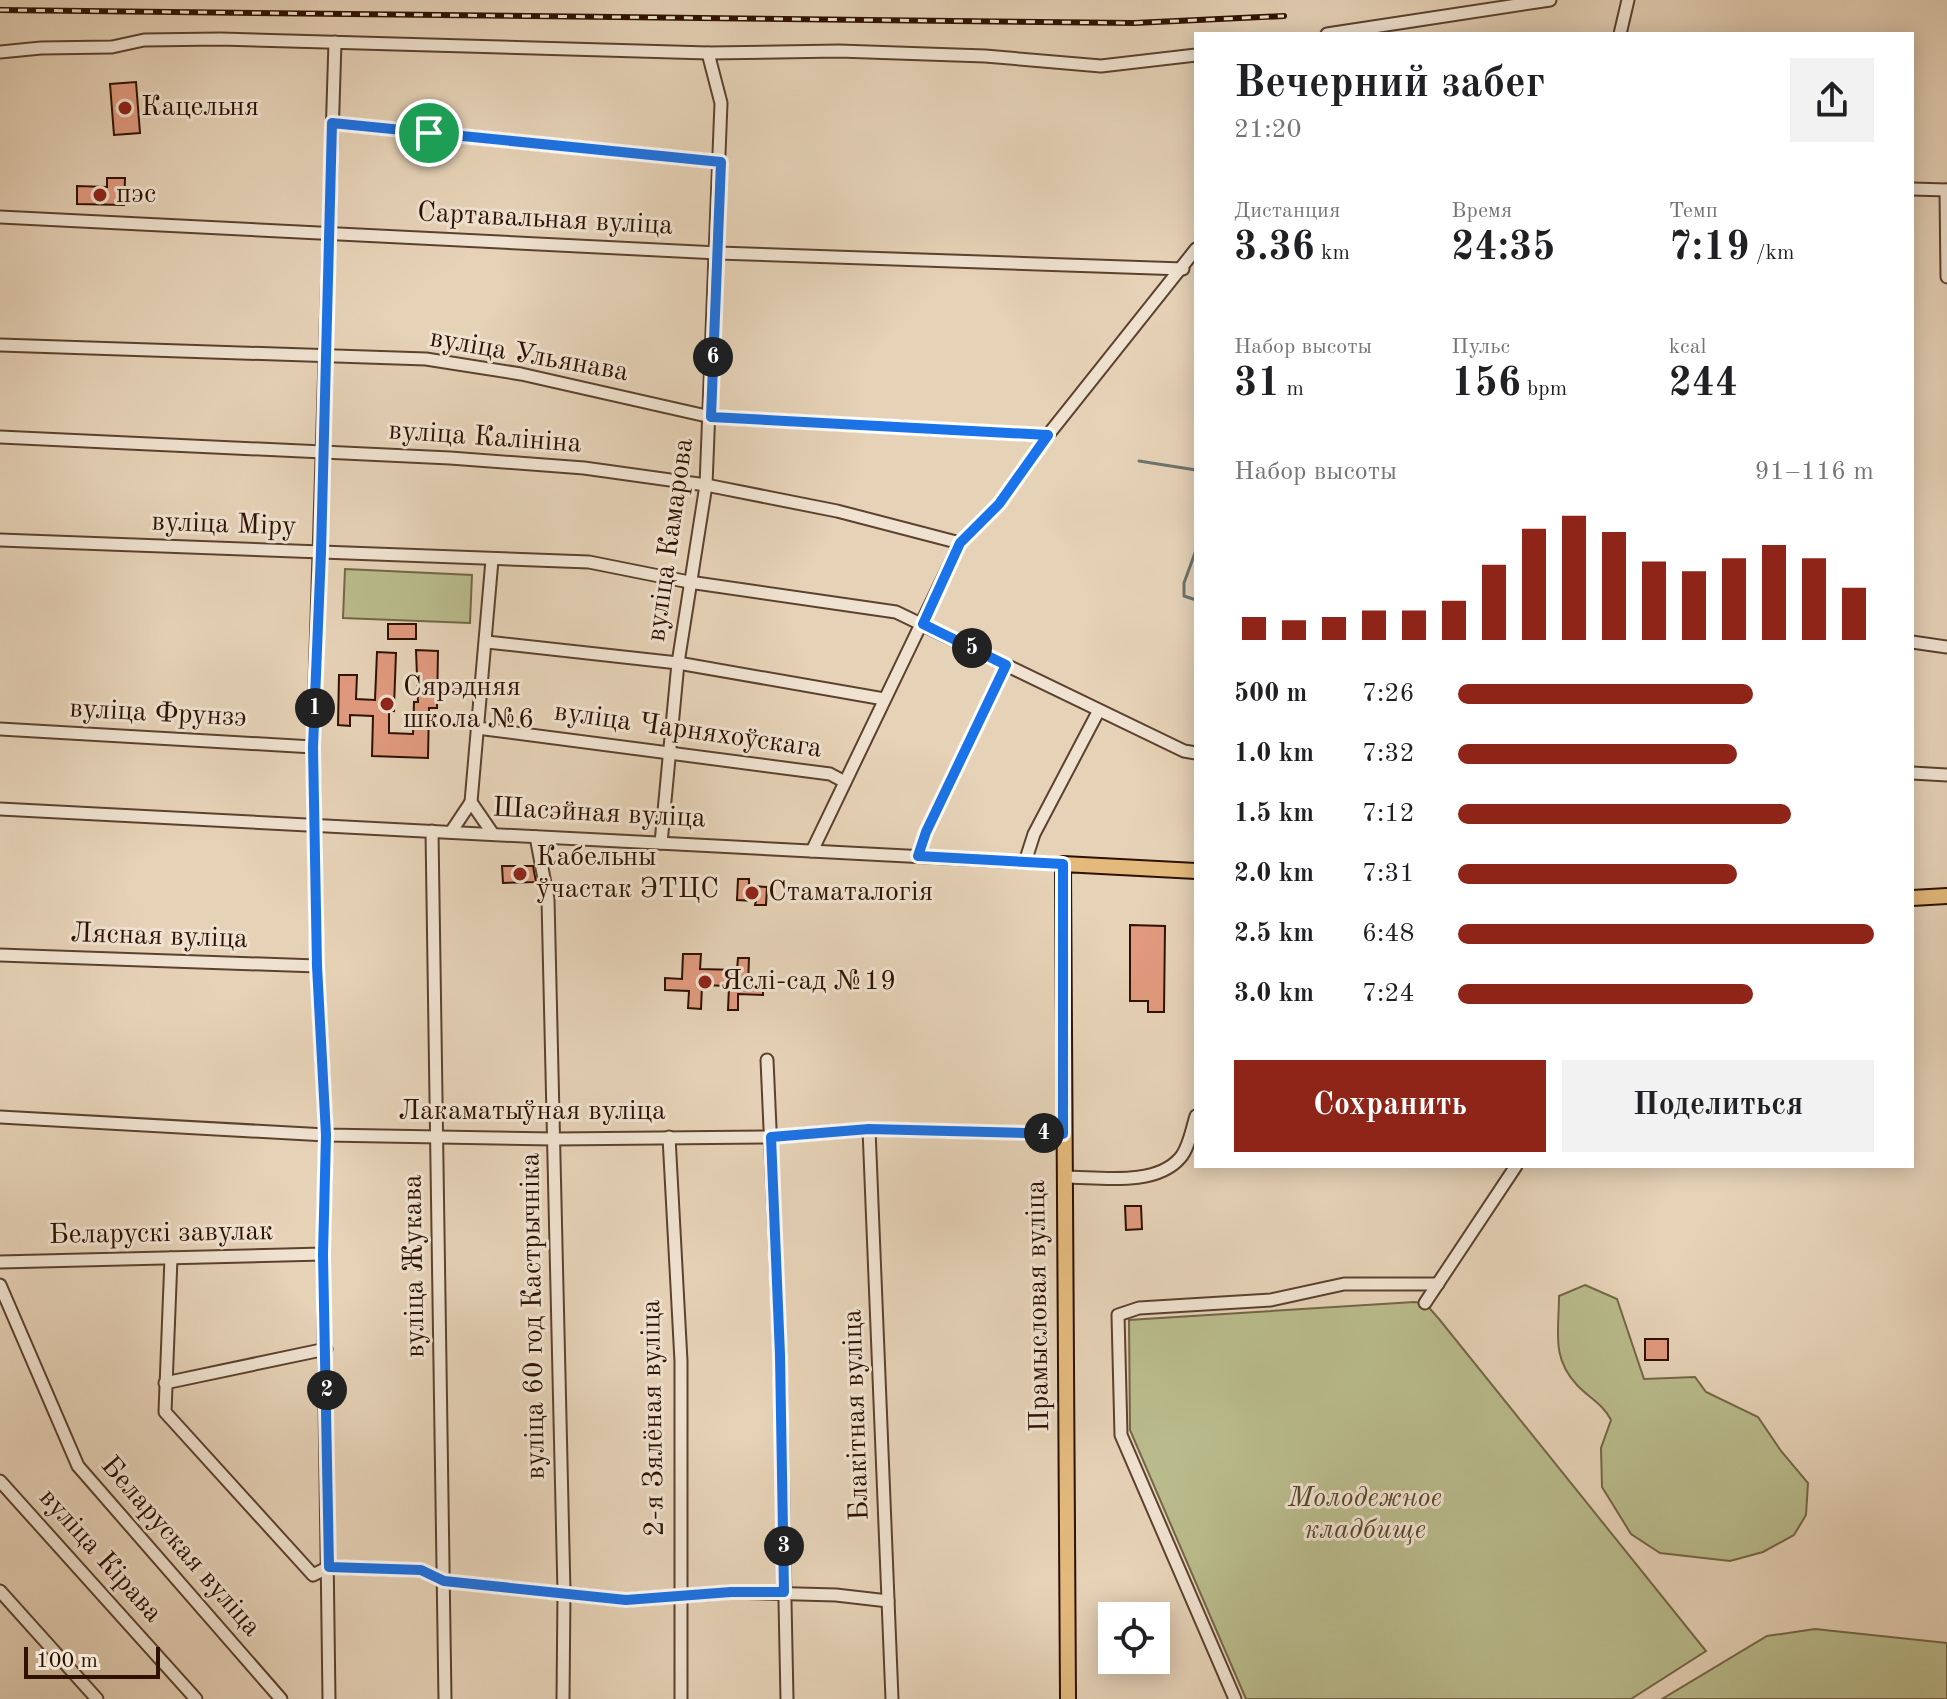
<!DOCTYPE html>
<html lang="ru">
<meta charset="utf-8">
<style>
body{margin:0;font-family:"Old Standard TT",serif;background:#f2f2f2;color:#202124;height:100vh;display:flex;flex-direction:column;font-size:30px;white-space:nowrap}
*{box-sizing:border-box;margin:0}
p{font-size:26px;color:#757577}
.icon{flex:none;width:44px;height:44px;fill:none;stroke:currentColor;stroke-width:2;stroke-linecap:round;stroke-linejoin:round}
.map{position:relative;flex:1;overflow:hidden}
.side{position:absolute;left:1194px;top:32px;width:720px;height:1136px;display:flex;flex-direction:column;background:#fff;border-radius:0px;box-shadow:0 4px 20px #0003}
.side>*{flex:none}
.fabs{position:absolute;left:1098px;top:1602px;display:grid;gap:16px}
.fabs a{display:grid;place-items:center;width:72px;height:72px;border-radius:0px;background:#fff;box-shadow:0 4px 20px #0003;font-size:40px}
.scale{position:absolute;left:24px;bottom:20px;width:136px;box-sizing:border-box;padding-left:8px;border:4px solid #2e1100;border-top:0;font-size:22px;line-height:28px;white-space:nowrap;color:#2e1100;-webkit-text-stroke:6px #efe2d0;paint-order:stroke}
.pin{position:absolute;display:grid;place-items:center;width:68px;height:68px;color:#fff;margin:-34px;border:4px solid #fff;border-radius:50%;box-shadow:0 2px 8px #0007}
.km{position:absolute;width:40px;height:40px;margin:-20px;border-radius:50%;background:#222;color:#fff;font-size:22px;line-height:40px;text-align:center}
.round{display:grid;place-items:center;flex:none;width:84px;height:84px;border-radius:0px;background:#f2f2f2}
.overview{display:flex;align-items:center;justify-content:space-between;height:136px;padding:0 40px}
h1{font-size:44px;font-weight:600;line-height:60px}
.figures{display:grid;grid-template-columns:repeat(3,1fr);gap:12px;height:136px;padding:8px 40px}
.figures div{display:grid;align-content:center}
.figures b{font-size:40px;font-weight:600}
.figures small{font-size:22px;font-weight:400}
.figures p{font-size:22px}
.chart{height:224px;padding:16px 40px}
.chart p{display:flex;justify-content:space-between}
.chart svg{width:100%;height:144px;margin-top:8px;stroke:#8f2418;stroke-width:6}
.button{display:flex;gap:16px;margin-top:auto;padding:16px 40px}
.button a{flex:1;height:92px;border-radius:0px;background:#8f2418;color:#fff;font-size:32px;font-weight:600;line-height:92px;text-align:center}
.button a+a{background:#f2f2f2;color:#202124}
ul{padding:0 40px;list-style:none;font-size:26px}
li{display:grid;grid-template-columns:128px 96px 1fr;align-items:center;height:60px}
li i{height:20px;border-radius:10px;background:#8f2418}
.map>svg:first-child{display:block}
.green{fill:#b9bb8c;stroke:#746646;stroke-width:2}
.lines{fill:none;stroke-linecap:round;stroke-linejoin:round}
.stream{stroke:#6e746d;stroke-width:3}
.building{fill:#e19a7f;stroke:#2e1100;stroke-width:2}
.minor-casing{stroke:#5c412e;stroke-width:15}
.major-casing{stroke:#2e1100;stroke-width:18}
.minor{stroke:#efe2d0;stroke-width:11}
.major{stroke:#e3b97c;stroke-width:14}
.rail-casing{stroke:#2e1100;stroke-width:6}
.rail{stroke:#efe2d0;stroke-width:3;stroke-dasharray:9;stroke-linecap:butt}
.route-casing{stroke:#fff;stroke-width:16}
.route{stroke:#1a73e8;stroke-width:10}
.poi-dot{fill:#8f2418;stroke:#efe2d0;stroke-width:3}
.labels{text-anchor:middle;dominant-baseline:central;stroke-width:6;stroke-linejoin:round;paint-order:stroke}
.poi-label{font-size:28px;fill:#2e1100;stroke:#efe2d0;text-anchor:start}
.street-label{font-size:28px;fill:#2e1100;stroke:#efe2d0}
.park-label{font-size:28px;font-style:italic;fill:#58442a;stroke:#efe2d0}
</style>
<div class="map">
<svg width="1947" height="1699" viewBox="0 0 1947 1699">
<rect width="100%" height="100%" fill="#e6d2b7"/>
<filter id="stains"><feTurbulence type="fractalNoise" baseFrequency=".0025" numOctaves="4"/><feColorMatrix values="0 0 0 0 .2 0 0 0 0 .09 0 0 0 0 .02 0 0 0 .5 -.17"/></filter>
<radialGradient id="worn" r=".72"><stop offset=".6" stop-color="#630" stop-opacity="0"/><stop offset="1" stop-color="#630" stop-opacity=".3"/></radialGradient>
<g class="green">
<path d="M345,569L472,575L470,623L343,618Z"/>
<path d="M1585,1285L1617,1299L1644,1379L1695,1377L1706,1392L1758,1417L1781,1451L1808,1483L1806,1515L1794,1535L1763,1552L1730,1561L1660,1553L1631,1534L1602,1487L1601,1448L1611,1420C1603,1404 1589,1398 1577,1385C1551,1357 1559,1332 1559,1296Z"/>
<path d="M1414,1302L1425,1303L1439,1319L1706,1651L1631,1699H1246L1130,1430L1129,1320Z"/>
<path d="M1815,1629L1947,1643V1699H1662L1767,1636Z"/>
</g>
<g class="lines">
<g class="stream">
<path d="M1139,461L1196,470"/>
<path d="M1196,550L1184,583V596L1196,600"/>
</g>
</g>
<g class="building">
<path d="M136,82L140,133L114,135L110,84Z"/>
<path d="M107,178H125L124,205L77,204V186L107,187Z"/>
<rect x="388" y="624" width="28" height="15"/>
<path d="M416,650L438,651L437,708H429L428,758L372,756L373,716L350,715V726L338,725L339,675H357L356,699L375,700L377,652L396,653L394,707V711L389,710V733L413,734L414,702H418Z"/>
<path d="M502,866H533L536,882L503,883Z"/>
<path d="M738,879H749V886L767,887L766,905H755L756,901L737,900Z"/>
<path d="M1130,925L1165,926L1164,1012H1148V1001H1130Z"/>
<path d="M683,954H701L700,969L737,970L738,958H749L748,985L763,986V995L738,994V1010H728L729,986L702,985L701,1009L688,1008L689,991L665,990V978L682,979Z"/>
<path d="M1125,1206H1141L1142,1229L1126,1230Z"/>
<rect x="1645" y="1339" width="23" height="21"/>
</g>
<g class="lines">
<defs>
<g id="minor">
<path d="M1327,34L1550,0"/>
<path d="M1620,34L1628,0"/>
<path d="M0,52L41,48L112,47L144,40L220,39L708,53L839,51L985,56L1101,66L1196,55"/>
<path d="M332,123L721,162"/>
<path d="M1912,189L1947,190"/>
<path d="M1946,190L1947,277"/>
<path d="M0,217L718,253L1183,269"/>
<path d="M0,345L426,359L521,374L711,417L1048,435"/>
<path d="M0,437L450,458L584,468L706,485L837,511L960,543"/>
<path d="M0,540L589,562L689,582L896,612L1184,751L1196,753"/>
<path d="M492,560L471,802L493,834"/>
<path d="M487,642L678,663L884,699"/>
<path d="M1912,642L1947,647"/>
<path d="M477,728L830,774L845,782"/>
<path d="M0,729L313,747"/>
<path d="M1912,773L1947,775"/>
<path d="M0,809L1063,864"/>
<path d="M432,831L445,1699"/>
<path d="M451,832L471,802"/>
<path d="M536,837L548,899L564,1592L563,1699"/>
<path d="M661,843L678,663L706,485L721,103L708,53"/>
<path d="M812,851L960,543L999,504L1048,435L1196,249"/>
<path d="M918,856L926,832L1006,665"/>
<path d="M1025,862L1034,834L1098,712"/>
<path d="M0,955L317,966"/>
<path d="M767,1060L780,1355L787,1699"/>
<path d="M0,1117L326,1135L554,1139L771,1137L869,1129L1063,1134"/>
<path d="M869,1129L892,1699"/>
<path d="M669,1137L681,1361V1699"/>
<path d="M1064,1177C1099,1177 1155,1187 1180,1158C1189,1148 1192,1128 1196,1116"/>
<path d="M171,1258L165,1412L313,1575L329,1567L421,1570L444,1581L626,1600L731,1592L836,1595L888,1601"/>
<path d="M0,1262L323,1254"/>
<path d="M0,1285L78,1466L281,1699"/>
<path d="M1425,1303L1516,1166"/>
<path d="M165,1383L326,1349"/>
<path d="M0,1481L196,1699"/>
<path d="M0,1591L97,1699"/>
<path d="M329,1699L323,1254L326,1135L317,966L313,747L335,42"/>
<path d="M1235,1699L1121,1435L1118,1315L1139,1308L1271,1300L1344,1284H1438"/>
</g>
<g id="major">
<path d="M1912,898L1947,896"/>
<path d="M1068,1699L1063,864L1196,871"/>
</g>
</defs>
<use href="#minor" class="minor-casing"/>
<use href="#major" class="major-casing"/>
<use href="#minor" class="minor"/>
<use href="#major" class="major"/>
<defs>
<path id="rail" d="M0,10L1134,23L1284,16"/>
</defs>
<use href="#rail" class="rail-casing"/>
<use href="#rail" class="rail"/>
</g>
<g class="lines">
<defs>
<path id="route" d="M332,123L721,162L711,417L1048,435L999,504L960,543L923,624L1006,665L926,832L918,856L1063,864V1134L869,1129L771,1137L780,1355L784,1592H731L626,1600L444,1581L421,1570L329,1567L323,1254L326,1135L317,966L313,747L321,552Z"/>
</defs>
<use href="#route" class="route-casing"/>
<use href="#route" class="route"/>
</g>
<g class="poi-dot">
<circle cx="125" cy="108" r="8"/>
<circle cx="100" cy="195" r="8"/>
<circle cx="387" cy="704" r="8"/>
<circle cx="520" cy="874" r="8"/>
<circle cx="752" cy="893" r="8"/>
<circle cx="705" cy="982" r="8"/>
</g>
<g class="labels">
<g class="poi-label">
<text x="141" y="108">Кацельня</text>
<text x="116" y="195">пэс</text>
<text x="403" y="688">Сярэдняя<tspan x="403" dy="32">школа №6</tspan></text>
<text x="536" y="858">Кабельны<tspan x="536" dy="32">ўчастак ЭТЦС</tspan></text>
<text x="768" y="893">Стаматалогія</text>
<text x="721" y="982">Яслі-сад №19</text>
</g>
<g class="street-label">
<text transform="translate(545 220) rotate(3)">Сартавальная вуліца</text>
<text transform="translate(529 356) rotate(10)">вуліца Ульянава</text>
<text transform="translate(485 438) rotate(4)">вуліца Калініна</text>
<text transform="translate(224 525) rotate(2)">вуліца Міру</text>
<text transform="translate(671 540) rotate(-82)">вуліца Камарова</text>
<text transform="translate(158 714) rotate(3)">вуліца Фрунзэ</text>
<text transform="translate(688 731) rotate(8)">вуліца Чарняхоўскага</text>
<text transform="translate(599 814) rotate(3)">Шасэйная вуліца</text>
<text transform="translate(159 937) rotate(2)">Лясная вуліца</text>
<text x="532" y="1112">Лакаматыўная вуліца</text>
<text transform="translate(161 1234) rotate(-1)">Беларускі завулак</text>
<text transform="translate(415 1266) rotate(-91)">вуліца Жукава</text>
<text transform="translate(1039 1306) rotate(-91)">Прамысловая вуліца</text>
<text transform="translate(534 1316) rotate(-91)">вуліца 60 год Кастрычніка</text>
<text transform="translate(857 1415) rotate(-92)">Блакітная вуліца</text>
<text transform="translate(654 1418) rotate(-91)">2-я Зялёная вуліца</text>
<text transform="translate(180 1547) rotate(49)">Беларуская вуліца</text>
<text transform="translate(100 1556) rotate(48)">вуліца Кірава</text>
</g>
<g class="park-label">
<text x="1365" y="1499">Молодежное<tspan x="1365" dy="32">кладбище</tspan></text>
</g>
</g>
<rect width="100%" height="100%" filter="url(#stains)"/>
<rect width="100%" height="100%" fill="url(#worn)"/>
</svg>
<div class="fabs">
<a><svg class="icon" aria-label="locate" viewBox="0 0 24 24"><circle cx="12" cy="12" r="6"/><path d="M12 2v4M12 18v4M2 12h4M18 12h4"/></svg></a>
</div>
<div class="scale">100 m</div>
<div class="pin" style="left:429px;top:133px;background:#1e9e55"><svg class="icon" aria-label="arrive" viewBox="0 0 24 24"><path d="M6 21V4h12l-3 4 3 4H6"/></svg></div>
<b class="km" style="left:315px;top:708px">1</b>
<b class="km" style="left:327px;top:1390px">2</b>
<b class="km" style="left:784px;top:1546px">3</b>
<b class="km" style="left:1044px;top:1133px">4</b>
<b class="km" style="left:972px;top:648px">5</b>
<b class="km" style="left:713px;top:357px">6</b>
<section class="side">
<div class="overview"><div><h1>Вечерний забег</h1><p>21:20</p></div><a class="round"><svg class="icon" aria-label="share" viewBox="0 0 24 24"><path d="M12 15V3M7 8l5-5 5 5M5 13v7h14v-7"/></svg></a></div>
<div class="figures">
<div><p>Дистанция</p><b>3.36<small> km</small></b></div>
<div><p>Время</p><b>24:35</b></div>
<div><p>Темп</p><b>7:19<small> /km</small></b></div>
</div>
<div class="figures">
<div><p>Набор высоты</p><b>31<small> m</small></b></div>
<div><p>Пульс</p><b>156<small> bpm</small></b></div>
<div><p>kcal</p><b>244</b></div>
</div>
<div class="chart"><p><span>Набор высоты</span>91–116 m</p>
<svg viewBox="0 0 160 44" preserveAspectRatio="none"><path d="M5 44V37M15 44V38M25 44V37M35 44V35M45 44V35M55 44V32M65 44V21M75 44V10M85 44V6M95 44V11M105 44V20M115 44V23M125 44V19M135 44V15M145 44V19M155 44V28"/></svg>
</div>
<ul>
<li><b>500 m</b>7:26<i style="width:71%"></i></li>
<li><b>1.0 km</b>7:32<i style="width:67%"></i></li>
<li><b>1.5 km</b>7:12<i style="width:80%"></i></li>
<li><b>2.0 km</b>7:31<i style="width:67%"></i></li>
<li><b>2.5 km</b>6:48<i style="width:100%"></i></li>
<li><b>3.0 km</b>7:24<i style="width:71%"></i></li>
</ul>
<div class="button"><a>Сохранить</a><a>Поделиться</a></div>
</section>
</div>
